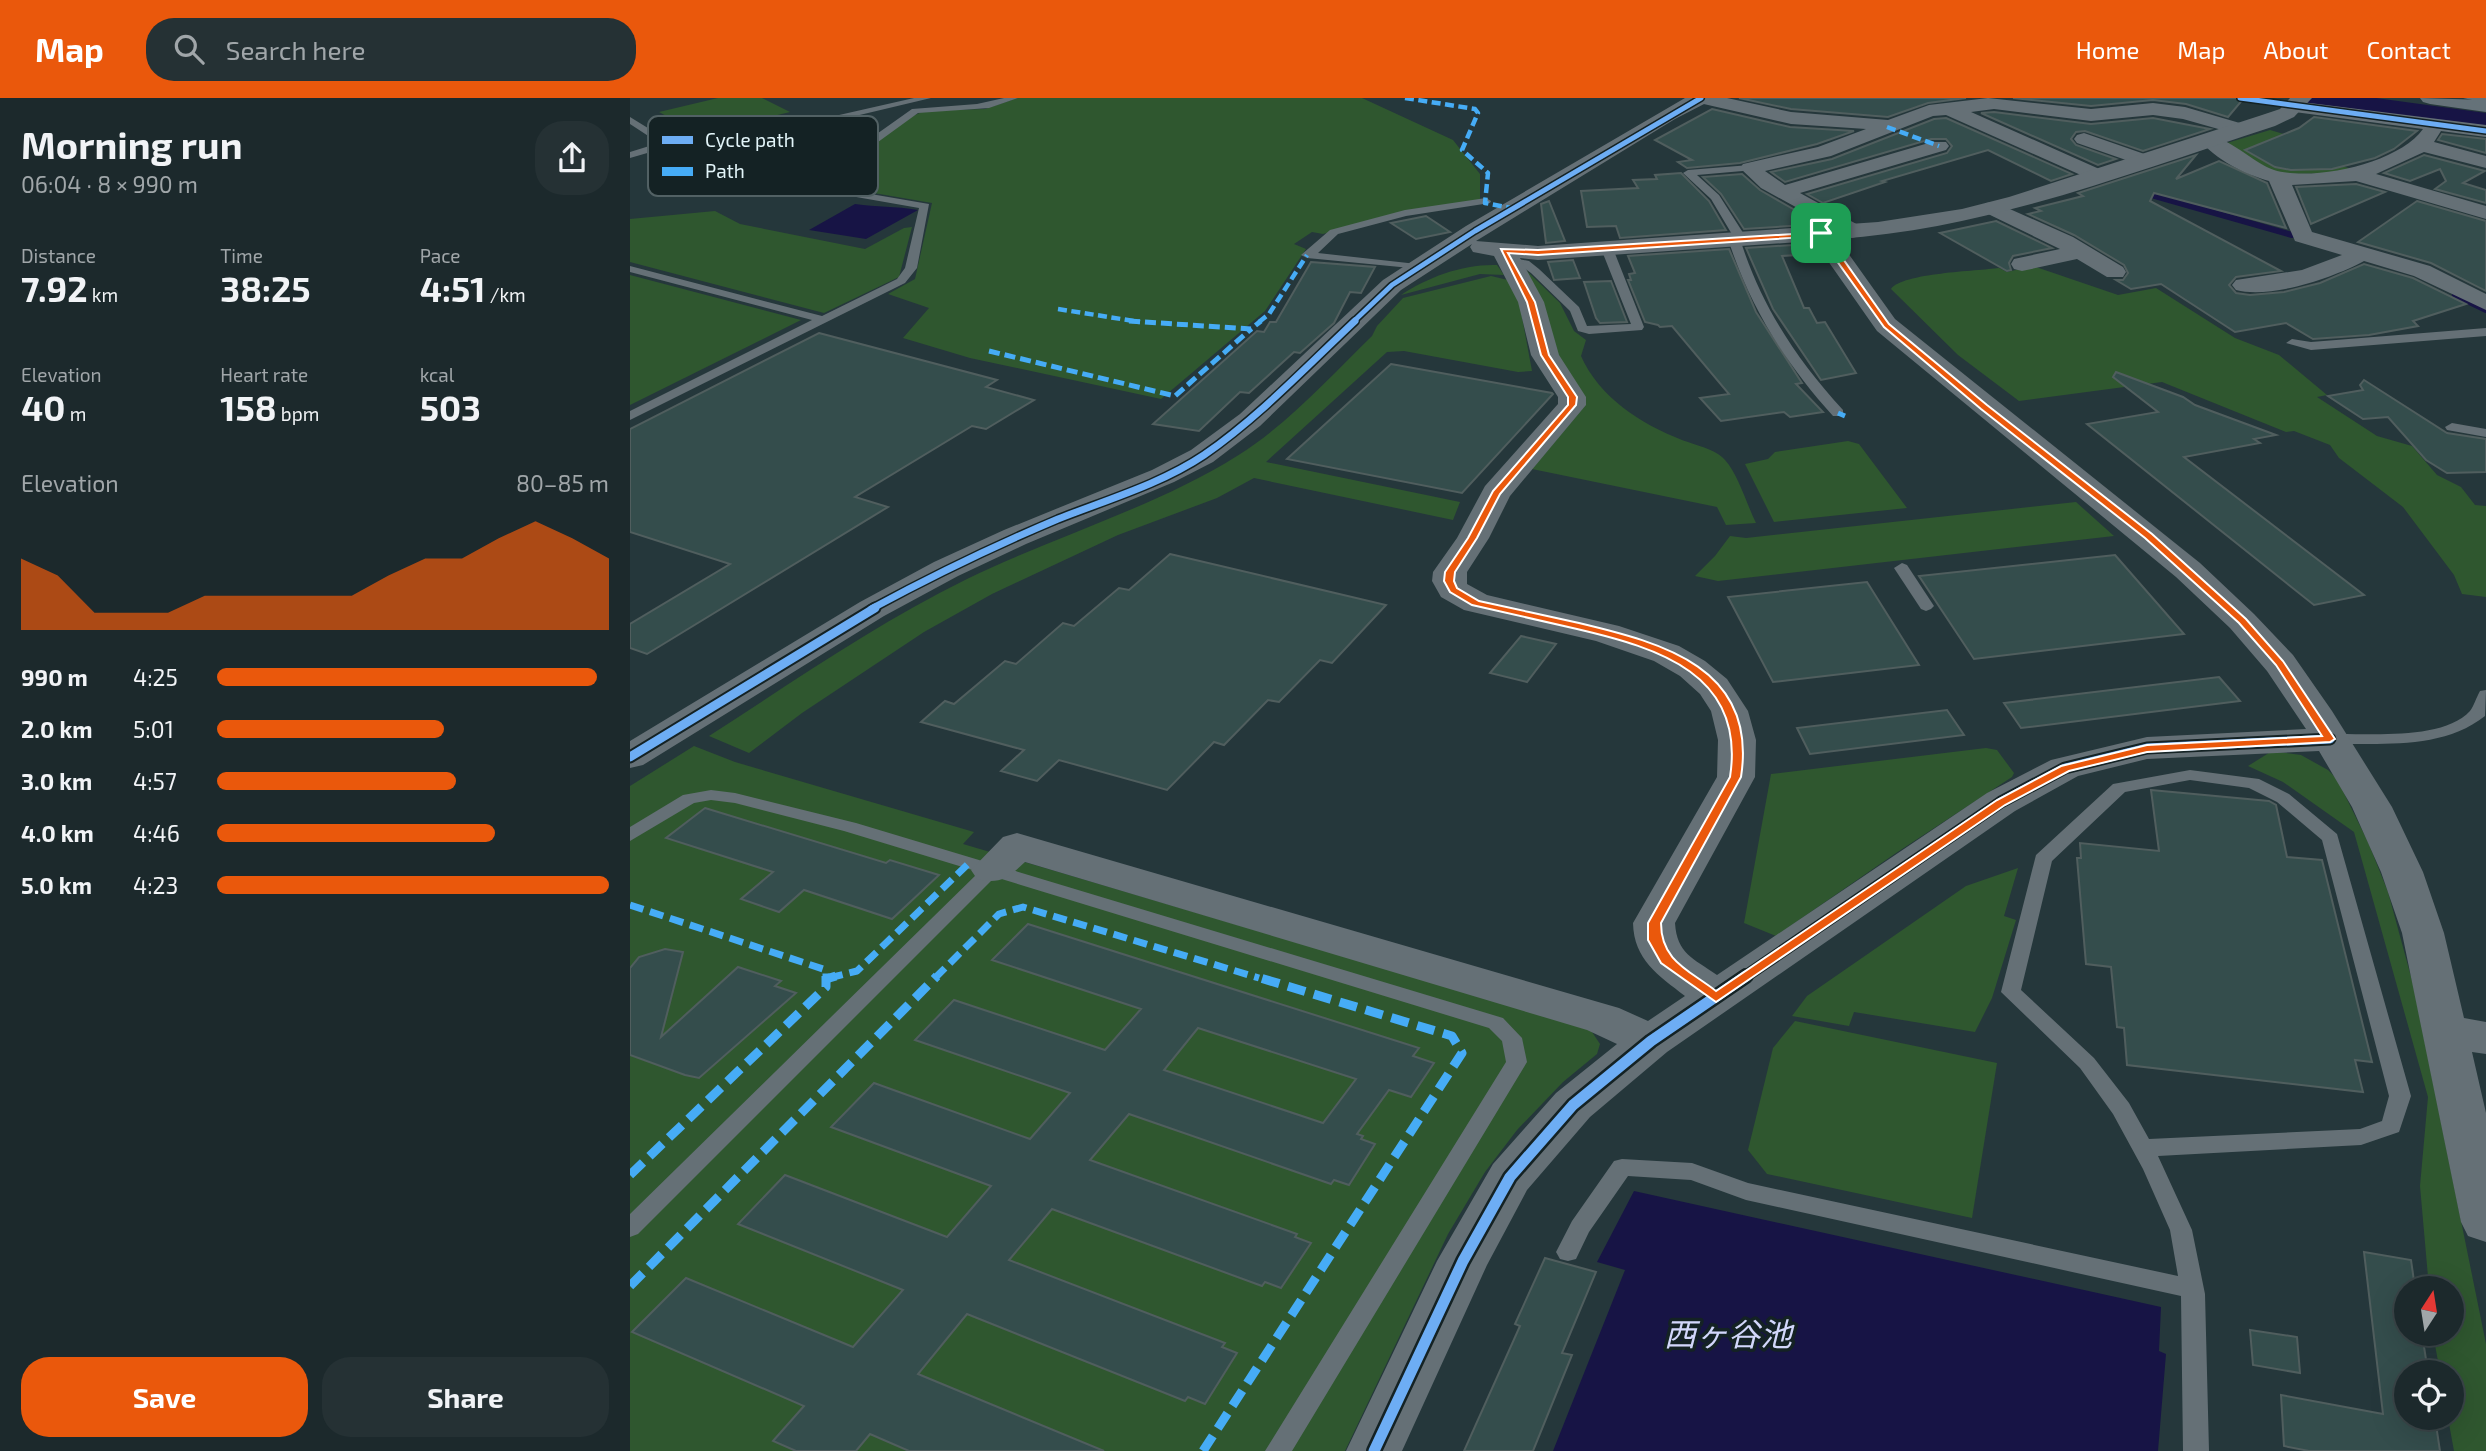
<!DOCTYPE html>
<meta charset="utf-8">
<style>
body{margin:0;font-family:"Exo 2","Noto Sans JP",sans-serif;background:#253134;color:#f1f3f6;height:100vh;display:flex;flex-direction:column;font-size:26px;white-space:nowrap}
*{box-sizing:border-box;margin:0}
p{font-size:23px;color:#a0a6a9}
.icon{flex:none;width:38px;height:38px;fill:none;stroke:currentColor;stroke-width:2;stroke-linecap:round;stroke-linejoin:round}
.map{position:relative;flex:1;overflow:hidden}
.sheet{display:flex;flex-direction:column;background:#1c292c;width:630px}
.sheet>*{flex:none}
.needle{width:46px;rotate:12deg}
.controls{position:absolute;left:1764px;top:1178px;display:grid;gap:14px}
.controls a{display:grid;place-items:center;width:70px;height:70px;border-radius:50%;background:#1c292c;box-shadow:0 7px 28px #0002,0 0 0 2px #3a4548;font-size:35px}
.pin{position:absolute;display:grid;place-items:center;width:60px;height:60px;color:#fff;margin:-30px;border-radius:14px;box-shadow:0 4px 10px #0006}
.round{display:grid;place-items:center;flex:none;width:74px;height:74px;border-radius:28px;background:#253134}
.head{display:flex;align-items:center;justify-content:space-between;height:119px;padding:0 21px}
h1{font-size:38px;font-weight:700;line-height:52px}
.figures{display:grid;grid-template-columns:repeat(3,1fr);gap:10px;height:119px;padding:7px 21px}
.figures div{display:grid;align-content:center}
.figures b{font-size:35px;font-weight:700}
.figures small{font-size:19px;font-weight:400}
.figures p{font-size:19px}
.chart{height:196px;padding:14px 21px}
.chart p{display:flex;justify-content:space-between}
.chart svg{width:100%;height:126px;margin-top:7px;fill:#ea580c;opacity:.7}
.primary-button{display:flex;gap:14px;margin-top:auto;padding:14px 21px}
.primary-button a{flex:1;height:80px;border-radius:28px;background:#ea580c;color:#fff;font-size:28px;font-weight:700;line-height:80px;text-align:center}
.primary-button a+a{background:#253134;color:#f1f3f6}
ul{padding:0 21px;list-style:none;font-size:23px}
li{display:grid;grid-template-columns:112px 84px 1fr;align-items:center;height:52px}
li i{height:18px;border-radius:9px;background:#ea580c}
header{display:flex;align-items:center;gap:42px;box-sizing:border-box;height:98px;padding:0 35px;background:#ea580c;color:#fff}
header strong{font-size:33px}
nav{display:flex;gap:38px;margin-inline-start:auto;font-size:24px}
.search{width:490px;height:63px;background:#253134;display:flex;align-items:center;gap:18px;box-sizing:border-box;padding:0 24px;border-radius:28px;color:#a0a6a9;font-size:26px}
main{display:flex;flex:1;min-height:0}
.map>svg:first-child{display:block}
.green{fill:#2f572f}
.water{fill:#171445}
.lines{fill:none;stroke-linecap:round;stroke-linejoin:round}
.stream{stroke:#171445;stroke-width:6}
.river{fill:#171445;fill-rule:evenodd}
.building{fill:#344d4c;stroke:#505e5e;stroke-width:2;fill-rule:evenodd}
.service{fill:#657076;fill-rule:evenodd}
.minor{fill:#657076;fill-rule:evenodd}
.tertiary{fill:#657076;fill-rule:evenodd}
.secondary{fill:#657279;fill-rule:evenodd}
.quiet-far3{stroke:#46acf6;stroke-width:4.5;stroke-dasharray:9 4.5;stroke-linecap:butt}
.quiet-far2{stroke:#46acf6;stroke-width:5;stroke-dasharray:11 5;stroke-linecap:butt}
.quiet-far1{stroke:#46acf6;stroke-width:7;stroke-dasharray:14 7;stroke-linecap:butt}
.quiet{stroke:#46acf6;stroke-width:9;stroke-dasharray:18 9;stroke-linecap:butt}
.cycleway-far3-casing{stroke:#142224;stroke-width:8}
.cycleway-far2-casing{stroke:#142224;stroke-width:10}
.cycleway-far1-casing{stroke:#142224;stroke-width:13}
.cycleway-casing{stroke:#142224;stroke-width:16}
.cycleway-far3{stroke:#6dadf4;stroke-width:5}
.cycleway-far2{stroke:#6dadf4;stroke-width:7}
.cycleway-far1{stroke:#6dadf4;stroke-width:9}
.cycleway{stroke:#6dadf4;stroke-width:11}
.route{fill:#ea580c;stroke:#fff;stroke-width:2;fill-rule:evenodd}
.labels{text-anchor:middle;dominant-baseline:central;stroke-width:7;stroke-linejoin:round;paint-order:stroke}
.near-water-label{font-size:32px;font-style:italic;fill:#d2d7fb;stroke:#142224}
.key{fill:#142224;stroke:#526164;stroke-width:2}
.key-label{font-size:19px;fill:#e3f5f9}
</style>
<header>
<strong>Map</strong>
<div class="search"><svg class="icon" aria-label="search" viewBox="0 0 24 24"><circle cx="10" cy="10" r="6"/><path d="M15 15l6 6"/></svg>Search here</div>
<nav><a>Home</a><a>Map</a><a>About</a><a>Contact</a></nav>
</header>
<main>
<section class="sheet">
<div class="head"><div><h1>Morning run</h1><p>06:04 · 8 × 990 m</p></div><a class="round"><svg class="icon" aria-label="share" viewBox="0 0 24 24"><path d="M12 15V3M7 8l5-5 5 5M5 13v7h14v-7"/></svg></a></div>
<div class="figures">
<div><p>Distance</p><b>7.92<small> km</small></b></div>
<div><p>Time</p><b>38:25</b></div>
<div><p>Pace</p><b>4:51<small> /km</small></b></div>
</div>
<div class="figures">
<div><p>Elevation</p><b>40<small> m</small></b></div>
<div><p>Heart rate</p><b>158<small> bpm</small></b></div>
<div><p>kcal</p><b>503</b></div>
</div>
<div class="chart"><p><span>Elevation</span>80–85 m</p>
<svg viewBox="0 0 160 44" preserveAspectRatio="none"><path d="M0 44V19L10 25L20 38L30 38L40 38L50 32L60 32L70 32L80 32L90 32L100 25L110 19L120 19L130 12L140 6L150 12L160 19V44z"/></svg>
</div>
<ul>
<li><b>990 m</b>4:25<i style="width:97%"></i></li>
<li><b>2.0 km</b>5:01<i style="width:58%"></i></li>
<li><b>3.0 km</b>4:57<i style="width:61%"></i></li>
<li><b>4.0 km</b>4:46<i style="width:71%"></i></li>
<li><b>5.0 km</b>4:23<i style="width:100%"></i></li>
</ul>
<div class="primary-button"><a>Save</a><a>Share</a></div>
</section>
<div class="map">
<svg width="1856" height="1353" viewBox="0 0 1856 1353">
<rect width="100%" height="100%" fill="#25373b"/>
<g class="green">
<path d="M88,0H132L160,14L70,36L29,14Z"/>
<path d="M388,0H732L823,42L850,76V102L776,113L693,136L682,134L664,146L676,151L635,213L531,301L340,260L273,240L299,210L258,196L285,181L302,105L203,88L201,81L207,72L274,22L294,13L355,11Z"/>
<path d="M1640,32L1692,47L1670,57L1726,72L1721,75L1659,76L1641,73L1597,45Z"/>
<path d="M85,113L110,126L235,151L274,130L282,129L269,179L194,215L0,164V121Z"/>
<path d="M867,167L874,177L850,176L771,197C798,179 833,166 867,167Z"/>
<path d="M891,167L930,205L944,233L956,242L951,258C969,299 1011,326 1052,342C1065,347 1086,351 1095,362C1108,376 1117,407 1126,425L1096,427L1087,409L902,371L954,309L921,246Z"/>
<path d="M1403,168L1488,197L1526,190L1605,240L1649,257L1697,297L1687,299L1747,338L1782,348L1807,377L1831,389L1845,407L1856,408V499L1832,496L1824,477L1773,409L1709,360L1700,347L1664,333L1656,334L1532,284L1389,303L1328,257L1261,191C1272,175 1347,173 1369,170L1377,174Z"/>
<path d="M0,177L171,222L0,307Z"/>
<path d="M861,178L878,182L889,203L902,273L888,274L774,253L757,254L636,364L830,404L823,422L624,380L587,400L488,437L362,496L294,534L172,615L119,655L79,638C163,584 247,525 337,481C425,438 526,409 607,358C658,326 699,280 742,238L747,228L773,200Z"/>
<path d="M1218,343L1229,346L1277,410L1144,424L1115,366L1138,361L1145,354Z"/>
<path d="M1446,404L1484,438L1088,483L1065,478L1085,458L1100,438L1116,440Z"/>
<path d="M64,648L105,664L344,734L333,746L954,929L962,934L970,946L967,956L933,984L887,1032L855,1074L818,1136L715,1353H0V688Z"/>
<path d="M1356,650L1367,652L1384,675L1382,679L1266,755L1146,838L1114,825L1141,676Z"/>
<path d="M1642,653L1671,657L1698,672L1707,681L1738,744L1758,794L1783,886L1856,1246V1353H1824L1818,1320H1822V1274H1810L1803,1236H1822V1190H1799L1790,1088L1798,999L1724,734L1653,684L1618,668Z"/>
<path d="M1388,770L1374,818L1386,822L1362,900L1345,934L1224,914L1219,928L1162,918L1177,898L1336,788Z"/>
<path d="M1165,923L1367,965L1342,1120L1137,1076L1118,1052L1143,950Z"/>
</g>
<g class="water">
<path d="M225,106C247,109 265,108 288,112L236,141L179,132Z"/>
<path d="M1004,1093L1531,1209L1529,1253L1536,1256L1528,1353H923L995,1172L967,1164Z"/>
</g>
<g class="lines">
<g class="stream">
<path d="M1511,94L1662,137"/>
<path d="M1825,197L1856,212"/>
</g>
<path class="river" d="M1663,0H1746L1856,15V33L1678,9L1667,6Z"/>
</g>
<g class="building">
<path d="M1109,0H1336L1298,5L1258,19L1161,11Z"/>
<path d="M1383,0H1614L1598,19L1556,6L1523,2L1461,8Z"/>
<path d="M1082,11L1160,29L1224,33L1187,46L1110,65L1057,70L1048,64L1062,62L1025,42Z"/>
<path d="M1364,14L1461,26L1523,20L1580,31L1513,53L1455,33L1446,34L1441,41L1446,47L1486,61L1468,67L1351,15Z"/>
<path d="M1684,19L1787,33L1764,51L1745,60L1702,71L1661,72L1645,69L1615,52L1669,30Z"/>
<path d="M1316,20L1442,76L1421,83L1358,52L1252,83L1255,84L1193,105L1177,96L1317,55L1322,48L1316,41H1301L1155,84L1141,74L1202,61L1304,21Z"/>
<path d="M1812,36L1856,41V55L1808,42Z"/>
<path d="M1566,57L1546,81L1589,63L1637,85L1656,130L1524,95L1520,103L1651,173L1606,179L1599,187L1606,195L1620,197L1654,194L1690,185L1734,166L1783,180L1836,206L1783,223L1788,228L1739,237L1683,241L1656,225L1605,234L1531,186L1501,191L1486,182H1493L1498,175L1494,167L1444,137L1398,116L1411,113L1405,110L1453,98L1448,95Z"/>
<path d="M1794,57L1855,73L1833,85L1856,92V105L1805,91L1816,83L1810,71L1780,83L1754,75Z"/>
<path d="M1051,75L1079,103L1096,132L990,140L986,128L957,129L951,93L1008,90L1003,82L1027,81L1025,77Z"/>
<path d="M1112,76L1130,92L1163,111L1175,127L1114,131L1091,96L1073,79Z"/>
<path d="M1726,86L1755,94L1681,126L1666,89Z"/>
<path d="M919,103L935,143L916,145L911,106Z"/>
<path d="M1787,103L1856,123V193L1801,165L1728,144Z"/>
<path d="M796,118L820,134L786,141L761,125Z"/>
<path d="M1366,123L1422,150L1383,158L1379,165L1381,172L1377,173L1310,135Z"/>
<path d="M1163,147L1168,157L1152,158L1174,210H1179L1187,225L1195,224L1226,275L1191,282L1143,211L1116,150Z"/>
<path d="M1099,151L1126,214L1172,285L1166,286L1193,314L1160,319L1154,314L1091,323L1070,300L1099,296L1042,228L1030,229L1028,227L1015,224L998,182H1001L999,176L1005,175L998,158Z"/>
<path d="M943,162L950,180L924,182L918,164Z"/>
<path d="M681,164L745,169L731,195L720,194L704,225L670,255L664,254L619,295L610,294L569,333L523,326L627,233L634,234L640,224H646Z"/>
<path d="M981,183L997,224L970,225L966,220L954,184Z"/>
<path d="M189,235L367,282L356,289L404,302L356,331L342,328L225,399L258,409L17,556L0,550V526L100,466L0,434V331Z"/>
<path d="M761,266L922,295L923,296L832,395L657,361Z"/>
<path d="M1486,274L1553,299L1565,307L1646,337L1624,341L1630,345L1554,359L1734,497L1684,507L1457,326L1528,314L1483,279Z"/>
<path d="M1734,282L1817,335L1856,341V374L1817,375L1796,362L1758,319L1733,321L1698,298L1733,292L1730,287Z"/>
<path d="M540,456L756,507L702,565L690,562L649,604L638,602L594,647L584,644L537,692L429,662L407,683L371,673L394,652L291,624L315,603L324,606L375,563L386,566L433,525L444,528L489,490L499,492Z"/>
<path d="M1485,457L1554,536L1344,561L1289,478Z"/>
<path d="M1237,484L1289,567L1143,584L1098,499Z"/>
<path d="M891,538L926,546L897,584L860,575Z"/>
<path d="M1589,579L1610,603L1391,630L1374,605Z"/>
<path d="M1317,612L1334,637L1180,656L1167,630Z"/>
<path d="M1521,692L1639,703L1646,707L1657,759L1692,762L1742,964L1725,962L1733,994L1497,967L1494,930L1487,929L1481,869L1456,866L1447,760H1451L1450,745L1529,753Z"/>
<path d="M75,710L256,765L260,762L309,777L262,821L174,792L149,814L111,801L143,774L36,740Z"/>
<path d="M398,826L789,950L783,958L804,965L781,999L759,992L727,1036L733,1038L731,1041L745,1046L719,1087L704,1082L701,1086L499,1016L460,1062L667,1136L665,1139L681,1145L651,1190L635,1184L632,1188L422,1111L379,1162L595,1245L592,1249L607,1255L575,1306L558,1299L555,1303L337,1216L288,1276L474,1353H279L240,1336L226,1353H166L143,1343L174,1308L2,1234L56,1180L223,1249L273,1192L108,1126L155,1077L317,1139L361,1088L201,1029L244,985L400,1041L440,995L285,942L324,902L475,952L511,911L362,862ZM568,930L726,981L693,1025L534,972Z"/>
<path d="M35,851L53,854L31,939L108,869L151,883L145,888L166,895L69,980L55,977L0,957V870L9,859Z"/>
<path d="M1734,1154L1781,1162L1785,1190H1776V1236H1792L1798,1274H1776V1320H1805L1810,1353H1679L1654,1348L1651,1297L1753,1316Z"/>
<path d="M915,1160L966,1174L932,1255L942,1257L903,1353H834L890,1228L885,1226Z"/>
<path d="M1620,1232L1667,1239L1670,1275L1623,1267Z"/>
</g>
<g class="lines">
<g class="service">
<path d="M284,0H301L112,45L38,49L0,60V54L29,45L0,26V19L39,43L75,42L112,39Z"/>
<path d="M374,0H388L359,10L288,15L204,76L198,83L200,89L299,106L287,170L275,185L0,322V313L182,222L0,174V168L192,218L267,181L275,170L289,110L192,93L188,83L196,72L282,11L347,6Z"/>
<path d="M1833,0H1856V5Z"/>
<path d="M1120,67L1125,70L1124,72L1067,77L1089,97L1117,141L1111,144C1132,209 1167,262 1213,312V318H1203C1155,265 1120,209 1098,141L1103,138L1081,101L1053,75L1058,72Z"/>
<path d="M856,100L861,103L860,105L776,118L708,136L688,155L787,166L791,167V171L677,160L671,157L700,132L775,112Z"/>
<path d="M976,145L982,148L1014,229L1012,232L959,236L948,233L940,213L901,175L891,168L872,162L878,159L899,163L909,171L949,209L957,228L1001,226L970,148Z"/>
<path d="M1856,230V238L1681,252L1656,245L1662,241L1681,244Z"/>
<path d="M1822,325L1856,331V339L1817,332L1815,329Z"/>
<path d="M1272,465L1277,467L1304,508L1301,511L1296,513L1291,511L1264,470Z"/>
<path d="M1856,592L1855,618C1812,652 1752,645 1700,646L1691,641L1700,636C1738,635 1812,643 1840,613C1844,608 1846,600 1850,593Z"/>
<path d="M1560,672L1629,681L1659,696L1707,736L1781,998L1769,1034L1731,1047L1528,1058L1562,1132L1575,1196L1579,1353H1553L1551,1198L1116,1102L1061,1082L998,1078L959,1134L946,1161L938,1163L930,1161L926,1154L942,1123L984,1063L992,1061L1062,1065L1118,1085L1548,1178L1540,1132L1513,1071L1483,1016L1450,970L1371,894L1406,757L1483,686ZM1560,682L1619,690L1647,704L1692,742L1759,998L1752,1023L1730,1031L1519,1041L1499,1005L1464,960L1391,892L1422,763L1495,694Z"/>
<path d="M81,692L105,695L226,725L873,920L892,940L897,964L662,1353H635L876,964L872,943L859,930L365,779L8,1136L0,1139V1116L349,774L214,733L105,705L81,702L64,705L0,743V729L53,697Z"/>
</g>
<g class="minor">
<path d="M1063,0H1097L1161,14L1258,22L1299,7L1358,0L1461,11L1523,5L1555,9L1620,28L1623,32L1613,38L1553,21L1523,17L1461,23L1364,11L1341,14L1476,74L1479,78L1476,82H1462L1316,17L1303,18L1201,58L1135,73L1155,87L1302,44H1316L1319,48L1316,52L1170,95L1230,128L1233,133L1230,138L1222,140L1131,90L1110,70L1113,66L1188,49L1236,31L1161,26L1065,4Z"/>
<path d="M1664,3L1856,27V39L1811,33L1804,44L1856,58V70L1794,54L1746,76L1856,108V121L1726,83L1662,87L1682,134L1800,168L1856,196V212L1784,178L1734,163C1703,180 1641,201 1606,192L1602,187L1606,182L1672,172L1712,157L1665,143L1639,83C1617,77 1584,61 1570,42L1573,38C1592,33 1623,65 1644,72C1684,84 1769,65 1793,31L1657,13L1654,9L1657,5Z"/>
<path d="M1454,35L1523,59L1526,63L1523,67L1516,69L1447,45L1444,41L1447,37Z"/>
<path d="M1364,104L1443,139L1493,169L1496,174L1493,179H1477L1447,161L1392,173L1384,171L1381,166L1384,161L1430,151L1356,115L1353,110L1356,105Z"/>
</g>
<path class="tertiary" d="M1055,0H1081L1078,4L1045,21L846,143L908,148L1248,124L1332,111L1379,99L1629,18L1650,11L1660,0H1682L1664,19L1645,28C1500,75 1361,130 1208,141L1265,221L1570,465L1624,516L1663,557L1702,613L1762,709L1793,774L1814,835L1834,920L1856,924V956L1842,954L1856,1015V1144L1838,1138L1831,1124L1772,835L1751,774L1722,709L1689,653L1517,661L1448,678L1385,713L1037,954L960,1019L897,1092L857,1167L772,1353H716L807,1163L863,1066L926,995L987,946L957,932L395,764C379,779 370,787 347,781L341,772L373,739L387,735L989,910L1018,923L1055,898C1028,877 1004,862 1003,825L1087,679L1088,642L1081,613L1070,596L1050,578L1024,563L966,543L834,512L811,499L802,483L803,474L827,440L855,388L928,306V299L901,257L888,204L864,158L843,154L840,149L842,146L771,192L630,328L583,364L544,384L396,446L328,478L254,518L13,667L0,670V643L230,504L304,464L374,432L522,372L561,352L610,316L753,182L836,128ZM1184,143L1247,233L1546,479L1600,530L1637,573L1676,631L1517,639L1421,662L1357,695L1087,877C1063,860 1047,856 1045,825L1125,679L1126,642L1118,613L1097,581L1075,563L1049,548L989,528L857,497L837,486V474L859,440L880,398L956,307V299L929,257L914,204L890,160L908,162Z"/>
<path class="secondary" d="M1790,0L1856,2V14L1800,6L1793,4Z"/>
<g class="quiet-far3">
<path d="M775,0L845,11L848,15L832,52L858,75L855,105L881,110"/>
<path d="M1257,29L1309,48"/>
<path d="M428,211L510,224"/>
<path d="M629,224L639,216L677,157"/>
</g>
<g class="quiet-far2">
<path d="M499,223L621,231L631,223"/>
<path d="M359,253L545,298L621,231"/>
<path d="M1208,315L1215,318"/>
</g>
<g class="quiet-far1">
<path d="M0,807L196,872V880"/>
<path d="M199,880L227,873L339,765"/>
<path d="M305,880L369,816L393,809L629,880"/>
</g>
<g class="quiet">
<path d="M196,881L206,878"/>
<path d="M0,1077L196,889V878"/>
<path d="M0,1188L307,878"/>
<path d="M573,1353L832,955L822,938L624,878"/>
</g>
<defs>
<g id="cycleway-far3">
<path d="M1610,0L1856,33"/>
<path d="M723,224L762,187L845,133L1071,0"/>
</g>
<path id="cycleway-far2" d="M241,511C302,478 364,448 428,421C476,402 531,386 574,357C629,319 676,269 725,223"/>
<g id="cycleway-far1">
<path d="M0,659L245,510"/>
<path d="M1113,880L1371,704L1435,670L1517,650L1700,641"/>
</g>
<path id="cycleway" d="M744,1353L833,1163L880,1079L943,1007L1021,943L1116,878"/>
</defs>
<use href="#cycleway-far3" class="cycleway-far3-casing"/>
<use href="#cycleway-far2" class="cycleway-far2-casing"/>
<use href="#cycleway-far1" class="cycleway-far1-casing"/>
<use href="#cycleway" class="cycleway-casing"/>
<use href="#cycleway-far3" class="cycleway-far3"/>
<use href="#cycleway-far2" class="cycleway-far2"/>
<use href="#cycleway-far1" class="cycleway-far1"/>
<use href="#cycleway" class="cycleway"/>
</g>
<path class="route" d="M1194,134L1259,226L1357,307L1522,436L1616,521L1653,563L1705,641L1700,644L1517,654L1439,673L1375,707L1086,904L1031,865L1018,842V825L1100,679C1116,576 1028,550 947,531C912,523 877,515 842,507L820,494L814,483L815,474L838,440L863,393L938,307V299L911,257L897,204L871,151L908,152ZM1189,138L1254,229L1351,311L1515,440L1609,525L1646,567L1692,638L1517,647L1431,668L1367,702L1086,893C1059,872 1031,863 1031,825L1111,679C1128,570 1033,545 949,525C916,518 882,510 849,503L827,490L824,483L825,474L847,440L870,396L946,307L947,299L919,257L905,204L878,155L908,157Z"/>
<g class="labels">
<g class="near-water-label">
<text x="1098" y="1235">西ヶ谷池</text>
</g>
</g>
<rect x="18" y="18" width="230" height="80" rx="10" class="key"/>
<rect x="32" y="38" width="31" height="8" fill="#6dadf4"/>
<rect x="32" y="69" width="31" height="9" fill="#46acf6"/>
<g class="key-label">
<text x="75" y="49">Cycle path</text>
<text x="75" y="80">Path</text>
</g>
</svg>
<div class="controls">
<a><svg class="needle" viewBox="-14 -14 28 28"><path d="M0-13l5 13h-10z" fill="#e53935"/><path d="M0 13l5-13h-10z" fill="#a0a6a9"/></svg></a>
<a><svg class="icon" aria-label="locate" viewBox="0 0 24 24"><circle cx="12" cy="12" r="6"/><path d="M12 2v4M12 18v4M2 12h4M18 12h4"/></svg></a>
</div>
<div class="pin" style="left:1191px;top:135px;background:#1e9e55"><svg class="icon" aria-label="arrive" viewBox="0 0 24 24"><path d="M6 21V4h12l-3 4 3 4H6"/></svg></div>
</div>
</main>
